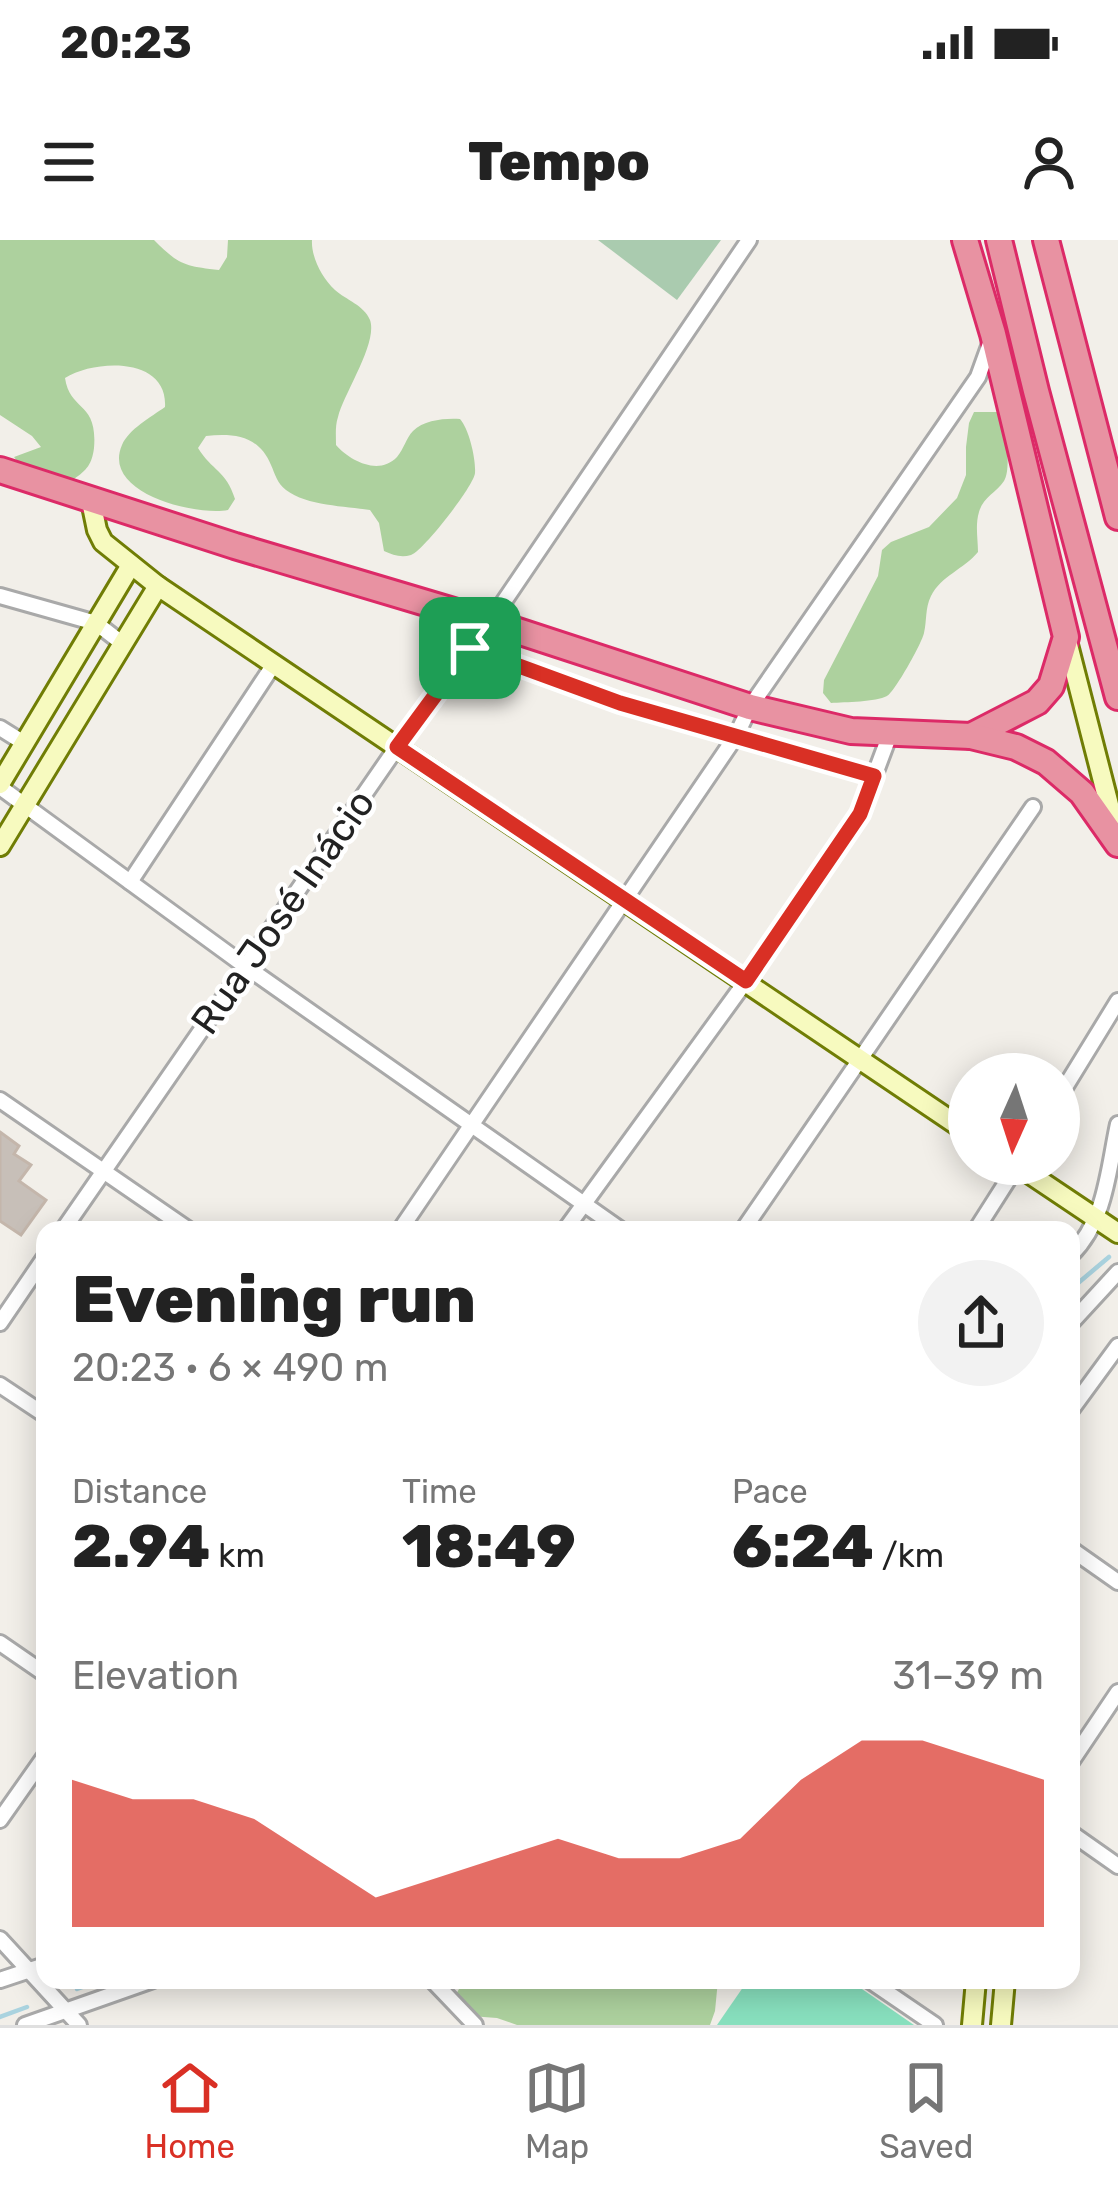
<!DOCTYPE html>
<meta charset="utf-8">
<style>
body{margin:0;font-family:Rubik,sans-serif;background:#f2f2f2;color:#222;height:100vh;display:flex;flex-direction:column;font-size:45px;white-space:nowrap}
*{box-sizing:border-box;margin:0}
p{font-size:39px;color:#767676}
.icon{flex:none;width:66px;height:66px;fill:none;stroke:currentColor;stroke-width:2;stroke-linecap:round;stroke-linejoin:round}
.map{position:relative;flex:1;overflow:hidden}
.side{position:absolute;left:36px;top:981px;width:1044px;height:768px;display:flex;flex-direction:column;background:#fff;border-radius:24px;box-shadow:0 6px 30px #0003}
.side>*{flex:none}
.needle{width:78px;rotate:183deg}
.fabs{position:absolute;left:948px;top:813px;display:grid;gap:24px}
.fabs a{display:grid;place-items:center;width:132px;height:132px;border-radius:50%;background:#fff;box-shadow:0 6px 30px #0003;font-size:60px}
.pin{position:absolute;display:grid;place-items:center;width:102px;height:102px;color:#fff;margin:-51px;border-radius:24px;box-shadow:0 6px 18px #0006}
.round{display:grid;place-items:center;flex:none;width:126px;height:126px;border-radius:63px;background:#f2f2f2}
.overview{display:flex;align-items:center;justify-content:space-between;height:204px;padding:0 36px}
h1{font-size:66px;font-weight:800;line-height:90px}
.figures{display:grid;grid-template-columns:repeat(3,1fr);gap:18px;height:204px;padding:12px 36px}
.figures div{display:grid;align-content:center}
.figures b{font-size:60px;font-weight:800}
.figures small{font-size:33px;font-weight:400}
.figures p{font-size:33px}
.chart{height:336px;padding:24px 36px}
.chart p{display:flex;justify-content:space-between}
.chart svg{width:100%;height:216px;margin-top:12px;fill:#d93025;opacity:.7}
.status{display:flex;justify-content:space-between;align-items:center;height:84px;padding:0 60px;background:#fff;direction:ltr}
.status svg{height:33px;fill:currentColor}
header{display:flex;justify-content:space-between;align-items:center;height:156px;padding:0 36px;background:#fff;font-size:54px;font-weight:800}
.tab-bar{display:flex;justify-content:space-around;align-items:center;height:168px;border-top:3px solid #e0e0e0;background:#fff;font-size:33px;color:#767676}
.tab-bar a{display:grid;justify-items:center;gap:6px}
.tab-bar .selected{color:#d93025}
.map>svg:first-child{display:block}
.forest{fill:#add19e}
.cemetery{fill:#aacbaf}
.pitch{fill:#88e0be}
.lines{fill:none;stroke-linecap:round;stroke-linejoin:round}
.stream{stroke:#aad3df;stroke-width:4.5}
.building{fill:#c7bfb8;stroke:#c4b6ab;stroke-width:3}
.street-casing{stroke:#a9a9a9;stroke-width:20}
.secondary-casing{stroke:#707d05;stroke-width:24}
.highway-casing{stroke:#dc2a67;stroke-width:30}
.street{stroke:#fff;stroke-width:14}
.secondary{stroke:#f7fabf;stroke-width:18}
.highway{stroke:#e892a2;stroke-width:24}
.route-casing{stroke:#fff;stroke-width:24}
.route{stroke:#d93025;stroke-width:15}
.labels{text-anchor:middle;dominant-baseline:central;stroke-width:9;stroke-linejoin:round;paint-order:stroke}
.street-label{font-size:39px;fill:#222;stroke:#fff}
</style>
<div class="status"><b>20:23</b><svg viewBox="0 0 49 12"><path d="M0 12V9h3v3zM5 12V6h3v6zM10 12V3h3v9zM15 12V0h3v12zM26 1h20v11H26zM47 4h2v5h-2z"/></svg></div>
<header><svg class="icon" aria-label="menu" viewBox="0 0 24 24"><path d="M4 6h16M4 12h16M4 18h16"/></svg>Tempo<svg class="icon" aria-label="person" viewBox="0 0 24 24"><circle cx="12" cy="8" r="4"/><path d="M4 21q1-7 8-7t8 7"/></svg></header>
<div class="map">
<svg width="1118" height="1785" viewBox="0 0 1118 1785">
<rect width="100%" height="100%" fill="#f2efe9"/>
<g class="forest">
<path d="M0,0H154C179,25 184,26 219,30L227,17L228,0H312C311,17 322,38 335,50C346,60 364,65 370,80C378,103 344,153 338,177C335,186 336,196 336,205C350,221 379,236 397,217C404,209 406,198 413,191C424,180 445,178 460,179C469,189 476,219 475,233C474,246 423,311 411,315C401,318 393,315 384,311L379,283L370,270C345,266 307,266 286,250C277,243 275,234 271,225C259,196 235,193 206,196L198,208C212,231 226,230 235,259L228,270C195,276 101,253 122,205C129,189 151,177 165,167C168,117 96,119 65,138C70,172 98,161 94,208C92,224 87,230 74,239L25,231L14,217L41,207L32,196L0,175Z"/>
<path d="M974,172H1001C1005,186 1012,228 1004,241C996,253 983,257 979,272C975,285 978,299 978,312C964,329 941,336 931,356C925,368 927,380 924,393C922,403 894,453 887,456C876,462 845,462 831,463L823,453L824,440L878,336L882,310L891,302L929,287L957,258L966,235V207L969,183Z"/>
<path d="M464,1740H718L715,1771L710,1785H517L497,1778L457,1775L454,1758Z"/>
</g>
<path class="cemetery" d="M598,0H721L677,60Z"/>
<path class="pitch" d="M748,1740H849L914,1785H717Z"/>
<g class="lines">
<g class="stream">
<path d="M1071,1049L1109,1017"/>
<path d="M77,1749L102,1740"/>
<path d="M0,1777L27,1767"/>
</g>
</g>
<path class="building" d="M0,892L19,906L14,914L31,925L19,941L46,960L21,995L0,981Z"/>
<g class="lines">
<defs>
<g id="street">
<path d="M0,356L96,383L123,404"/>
<path d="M470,408L620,463L874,536"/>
<path d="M0,488L24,503"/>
<path d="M0,547L245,726L621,990"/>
<path d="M130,642L274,424"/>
<path d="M1059,857L1118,761"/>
<path d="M0,860L189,990"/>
<path d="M63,990L397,507L490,382L749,0"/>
<path d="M400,990L736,496L750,467L978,137L991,101"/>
<path d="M565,990L746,741L860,574L890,494"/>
<path d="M743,990L1033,567"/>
<path d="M976,990L1018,924"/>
<path d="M1071,1015C1106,980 1108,931 1118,884"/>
<path d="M0,1083L45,1017"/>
<path d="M1071,1083L1118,1032"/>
<path d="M0,1145L45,1175"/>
<path d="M1071,1170L1118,1106"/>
<path d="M1071,1309L1118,1342"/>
<path d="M0,1403L45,1434"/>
<path d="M1071,1522L1118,1452"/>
<path d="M0,1580L45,1516"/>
<path d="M1071,1593L1118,1626"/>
<path d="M0,1699L79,1785"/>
<path d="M0,1740L45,1725"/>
<path d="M432,1740L475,1785"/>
<path d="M869,1740L935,1785"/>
<path d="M25,1785L153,1740"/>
</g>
<g id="secondary">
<path d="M91,261L97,290L103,302L158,346L969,893"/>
<path d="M1066,397L1117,596"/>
<path d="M0,544L131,325"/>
<path d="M0,606L158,346"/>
<path d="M1015,924L1118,993"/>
<path d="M972,1785L976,1740"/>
<path d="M1001,1785L1005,1740"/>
</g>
<g id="highway">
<path d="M965,0L993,94L1066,397L1051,446L1037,462L971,496"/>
<path d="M999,0L1036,151L1118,457"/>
<path d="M1046,0L1118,277"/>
<path d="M0,230L235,306L490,382L750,467L851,491L971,496L1016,507L1046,522L1082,553L1118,604"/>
</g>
</defs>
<use href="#street" class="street-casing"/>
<use href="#secondary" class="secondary-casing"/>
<use href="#highway" class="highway-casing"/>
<use href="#street" class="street"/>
<use href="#secondary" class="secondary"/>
<use href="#highway" class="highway"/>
</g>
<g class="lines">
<defs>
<path id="route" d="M470,408L620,463L874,536L860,574L746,741L397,507Z"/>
</defs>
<use href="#route" class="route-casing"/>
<use href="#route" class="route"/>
</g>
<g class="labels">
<g class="street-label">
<text transform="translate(283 672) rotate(-55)">Rua José Inácio</text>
</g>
</g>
</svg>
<div class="fabs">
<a><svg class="needle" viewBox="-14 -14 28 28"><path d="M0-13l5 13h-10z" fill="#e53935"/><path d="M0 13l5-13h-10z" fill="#767676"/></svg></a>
</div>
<div class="pin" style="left:470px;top:408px;background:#1e9e55"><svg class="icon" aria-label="arrive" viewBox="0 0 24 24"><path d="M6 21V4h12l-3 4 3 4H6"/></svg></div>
<section class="side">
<div class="overview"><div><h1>Evening run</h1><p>20:23 · 6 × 490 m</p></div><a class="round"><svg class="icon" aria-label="share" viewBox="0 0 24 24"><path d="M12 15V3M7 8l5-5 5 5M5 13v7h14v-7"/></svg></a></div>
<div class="figures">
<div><p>Distance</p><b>2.94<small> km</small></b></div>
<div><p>Time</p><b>18:49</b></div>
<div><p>Pace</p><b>6:24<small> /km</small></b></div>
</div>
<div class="chart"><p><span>Elevation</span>31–39 m</p>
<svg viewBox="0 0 160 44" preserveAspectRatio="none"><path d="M0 44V14L10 18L20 18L30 22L40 30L50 38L60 34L70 30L80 26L90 30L100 30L110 26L120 14L130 6L140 6L150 10L160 14V44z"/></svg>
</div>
</section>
</div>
<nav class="tab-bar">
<a class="selected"><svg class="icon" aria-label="home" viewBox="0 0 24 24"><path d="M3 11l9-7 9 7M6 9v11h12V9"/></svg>Home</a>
<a><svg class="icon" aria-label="map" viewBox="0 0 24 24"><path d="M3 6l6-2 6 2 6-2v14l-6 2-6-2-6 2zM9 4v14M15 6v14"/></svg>Map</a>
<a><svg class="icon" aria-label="saved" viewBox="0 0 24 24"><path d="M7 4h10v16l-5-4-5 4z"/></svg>Saved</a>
</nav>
